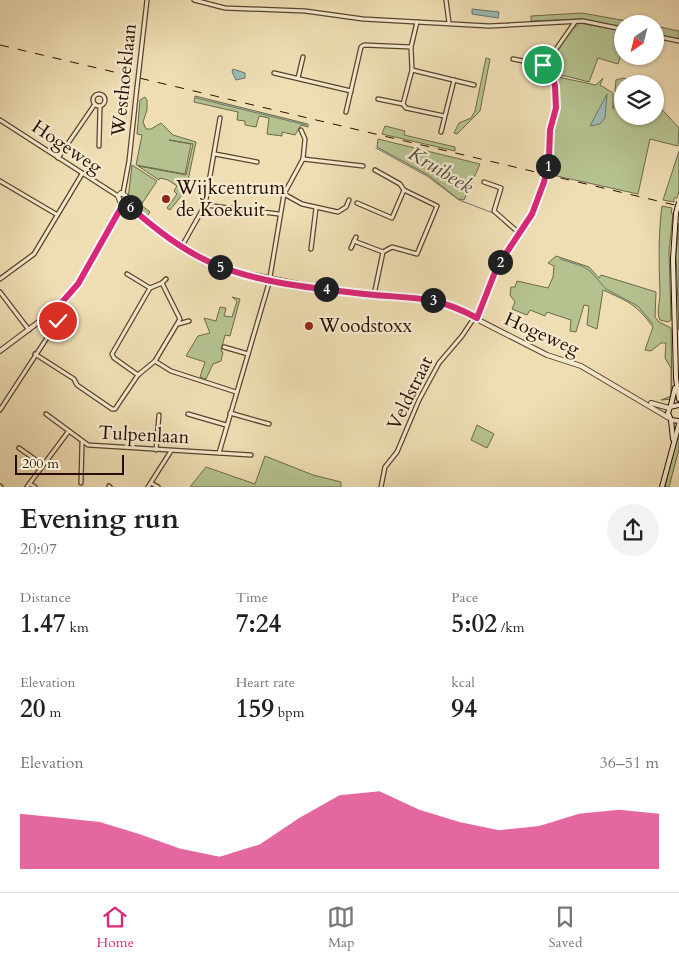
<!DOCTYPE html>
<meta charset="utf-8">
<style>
body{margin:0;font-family:Cardo,serif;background:#f2f2f2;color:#222;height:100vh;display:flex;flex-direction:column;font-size:19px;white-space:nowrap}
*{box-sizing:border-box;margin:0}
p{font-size:16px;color:#767676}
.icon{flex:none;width:28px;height:28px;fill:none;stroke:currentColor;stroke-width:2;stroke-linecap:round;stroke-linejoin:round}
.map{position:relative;height:487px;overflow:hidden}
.details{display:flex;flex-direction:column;background:#fff;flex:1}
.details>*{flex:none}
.needle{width:32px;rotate:215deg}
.buttons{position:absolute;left:614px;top:15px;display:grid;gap:10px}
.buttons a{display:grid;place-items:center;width:50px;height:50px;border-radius:50%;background:#fff;box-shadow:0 1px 4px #0004;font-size:25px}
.scale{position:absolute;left:15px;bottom:12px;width:109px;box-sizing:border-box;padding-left:5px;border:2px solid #260f02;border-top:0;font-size:14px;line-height:18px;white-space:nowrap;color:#260f02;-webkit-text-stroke:4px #f5eace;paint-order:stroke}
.pin{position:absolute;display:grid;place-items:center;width:42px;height:42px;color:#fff;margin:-21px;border:2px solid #fff;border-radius:50%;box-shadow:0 1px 5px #0007}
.km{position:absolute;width:25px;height:25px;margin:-12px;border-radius:50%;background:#222;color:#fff;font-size:14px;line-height:25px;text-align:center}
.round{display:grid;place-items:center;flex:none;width:52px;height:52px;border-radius:26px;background:#f2f2f2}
.headline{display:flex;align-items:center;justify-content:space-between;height:85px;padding:0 20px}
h1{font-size:28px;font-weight:600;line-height:38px}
.stats{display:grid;grid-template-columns:repeat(3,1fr);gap:8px;height:85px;padding:5px 20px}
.stats div{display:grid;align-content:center}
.stats b{font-size:25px;font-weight:600}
.stats small{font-size:14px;font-weight:400}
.stats p{font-size:14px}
.chart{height:140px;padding:10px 20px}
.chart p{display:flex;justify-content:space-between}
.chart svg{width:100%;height:90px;margin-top:5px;fill:#db2777;opacity:.7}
.menu{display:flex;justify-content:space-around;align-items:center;height:70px;border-top:1px solid #e0e0e0;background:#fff;font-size:14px;color:#767676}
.menu a{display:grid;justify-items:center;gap:2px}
.menu .selected{color:#db2777}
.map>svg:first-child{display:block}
.green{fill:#b5c290;stroke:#6e6849}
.water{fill:#9bbbb4;stroke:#6c766d}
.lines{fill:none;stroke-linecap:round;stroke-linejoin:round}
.stream{stroke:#6c766d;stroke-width:1}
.minor-casing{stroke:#58432e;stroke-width:5.5}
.tertiary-casing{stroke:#58432e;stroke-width:6}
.secondary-casing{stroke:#260f02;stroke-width:6}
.minor{stroke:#f5eace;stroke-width:3}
.tertiary{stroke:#f5eace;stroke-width:4}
.secondary{stroke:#f5eace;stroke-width:4}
.rail{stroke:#260f02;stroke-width:1;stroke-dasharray:9 9;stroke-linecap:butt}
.minor-bridge-casing{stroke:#58432e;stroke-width:5.5;stroke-linecap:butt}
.secondary-bridge-casing{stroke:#260f02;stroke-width:6;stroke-linecap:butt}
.minor-bridge{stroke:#f5eace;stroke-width:3}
.secondary-bridge{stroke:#f5eace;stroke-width:4}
.route-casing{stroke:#fff;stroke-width:10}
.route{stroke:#db2777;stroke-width:6}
.poi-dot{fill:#8f2418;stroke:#f5eace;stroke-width:2}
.labels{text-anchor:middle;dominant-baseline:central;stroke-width:4.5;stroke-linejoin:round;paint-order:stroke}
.street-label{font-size:19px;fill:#260f02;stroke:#f5eace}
.poi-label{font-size:19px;fill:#260f02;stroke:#f5eace;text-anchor:start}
.water-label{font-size:20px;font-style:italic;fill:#4f4b40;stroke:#f5eace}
</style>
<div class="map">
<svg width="679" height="487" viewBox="0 0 679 487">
<rect width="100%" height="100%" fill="#efdeb4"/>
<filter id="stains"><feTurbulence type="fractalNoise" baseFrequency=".004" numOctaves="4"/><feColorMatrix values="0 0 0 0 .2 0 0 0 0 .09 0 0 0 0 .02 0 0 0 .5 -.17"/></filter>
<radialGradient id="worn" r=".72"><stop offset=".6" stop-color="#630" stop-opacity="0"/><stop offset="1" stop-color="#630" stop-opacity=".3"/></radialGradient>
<g class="green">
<path d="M582,13L644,24H622V27L581,19L531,21V16Z"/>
<path d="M580,23L622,31V51L618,64L598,58L589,82L566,76H555C544,59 567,33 580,23Z"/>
<path d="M655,26L679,31V39L655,34Z"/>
<path d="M486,58L490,59L480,111L457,134L454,133L459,123L471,118L475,111Z"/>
<path d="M558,77L596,85L603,78L600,85L613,93V109L616,95L622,97V116H655V102L679,128L678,146L650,139L638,194L548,174L551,135L557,107L556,80Z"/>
<path d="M623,78L632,81L631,84H622V92L619,89L615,92L616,80Z"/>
<path d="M195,96L308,124V127L301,125L295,135L282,132V136L267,134L269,118L259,116L256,127L245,125V121L237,120L238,112L194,102Z"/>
<path d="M145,97L147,100V110L143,122L146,129H151L161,123L173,135L196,142L186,190L170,210L167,208L177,194L174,191L177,186L168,180L160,178L159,180L138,166L186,175L193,144L169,140L191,144L185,174L136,165L142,135L137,134L140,100Z"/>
<path d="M385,126L405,131L404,135L455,147V151L382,134Z"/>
<path d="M378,139L480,164L464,200L458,199L428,175L377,147Z"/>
<path d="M679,151V191L677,198H674V202L663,200Z"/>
<path d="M132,165L157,181L141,205L150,212L147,216L128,199Z"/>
<path d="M662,206L672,208L671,213L673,214L669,251L671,320L668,322L660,320C656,313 660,302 660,293C659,264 658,236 662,206Z"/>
<path d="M679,223V330L676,254Z"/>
<path d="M556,256L589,267L599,278L601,275L656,292L655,317L659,322L671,328L672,399L661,400L671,396V368L665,358L666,343H661L651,351L645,350L653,327C636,304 629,302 603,290L597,329L587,325L589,306L584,305L576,332L570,331L571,320L547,312L545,316L530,310L527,315L512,309L515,302L510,295L511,287H515L517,281L548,288L553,277L554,266L548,263Z"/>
<path d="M232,297L240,299L230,336L225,335L221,351L223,352L221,361L213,364L206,379L200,377L205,362L186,356L198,336L210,333L204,318L216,321L220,307L226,308L224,316L232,317L237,301Z"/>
<path d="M477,425L494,434L487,448L471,440Z"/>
<path d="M679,429V449L669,487H665Z"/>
<path d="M265,456L313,475L341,482V487H190L206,467L255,484Z"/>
</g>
<g class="water">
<path d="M472,9L499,12L498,18L472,14Z"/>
<path d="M233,69L245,73V78L236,80L232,72Z"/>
<path d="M607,94L605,118L600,124L590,126Z"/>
</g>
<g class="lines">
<g class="stream">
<path d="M196,98L306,125"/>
<path d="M376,148L427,176L459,200L493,213"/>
<path d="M560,259L582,266L590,271L606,289L638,306L653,324"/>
</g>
<defs>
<g id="minor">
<path d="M194,0L225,8L305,11L363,19L489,26L583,21L622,29"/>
<path d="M446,0L449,23"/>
<path d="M655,36L679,41"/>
<path d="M513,59L549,66"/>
<path d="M139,70L147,0"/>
<path d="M412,70L474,85"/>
<path d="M274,73L351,91"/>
<path d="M298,78L303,57"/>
<circle cx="99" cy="100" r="6"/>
<path d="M378,99L403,104L412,70L411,47L417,22"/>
<path d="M403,104L406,108L444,116"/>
<path d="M346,112L361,47L364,45L411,47"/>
<path d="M0,120L118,196"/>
<path d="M441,132L454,80"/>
<path d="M99,146L100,106"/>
<path d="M215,154L257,162"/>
<path d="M58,158L95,104"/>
<path d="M303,159L363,166"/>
<path d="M375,170L400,184L404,190"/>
<path d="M0,181L56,214"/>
<path d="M484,182L501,188L494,211L519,233"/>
<path d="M123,193L129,161L137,87"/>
<path d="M284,194L302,204L338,212L346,207L349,200"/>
<path d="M357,203L392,218L404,190L437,206L417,254L392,247L383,252L374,295"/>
<path d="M205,205L279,214"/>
<path d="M354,241L383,252"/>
<path d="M182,246L205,205L220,118"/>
<path d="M351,248L356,237"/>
<path d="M311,249L316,208"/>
<path d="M0,279L34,254L82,174"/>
<path d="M162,283L166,279"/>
<path d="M0,292L29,330"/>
<path d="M49,315L54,324"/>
<path d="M477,319L497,267L529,219L538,199L548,165L550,130L556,108L555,86L549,66L554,52L575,22"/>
<path d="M178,324L189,321"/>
<path d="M224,347L248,354"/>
<path d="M35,354L74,379L77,385L112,409H115L138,375L155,361L180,319L162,283L150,288L127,274"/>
<path d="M155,361L171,371L236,392"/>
<path d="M138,375L114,358L112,354L150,288"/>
<path d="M0,410L58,321L56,309"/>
<path d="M230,413L269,424"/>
<path d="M46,414L88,445L251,455"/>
<path d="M188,414L226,425"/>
<path d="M19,448L43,465"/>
<path d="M156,450L159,415"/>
<path d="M219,453L269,283L284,194L303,159L305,139L301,130"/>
<path d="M81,483L82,443"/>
<path d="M151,483L158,487"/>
<path d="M30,484L35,487"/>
<path d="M0,486L1,487"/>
<path d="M109,486L110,487"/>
<path d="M27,487L68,432"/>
<path d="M148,487L171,451"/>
<path d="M381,487L385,467L397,452L419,400L439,363L462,336L474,318"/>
</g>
<g id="tertiary">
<path d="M127,205L189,251L233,271L314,287L374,295L410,296L447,304L547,355L581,366L669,418"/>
<path d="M122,206L118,196L121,193L126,196L127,205"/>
<path d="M0,351L56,309L70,296L122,206"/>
<path d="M651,403L669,408"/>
</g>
<g id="secondary">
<path d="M676,213L673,259L676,378L679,399"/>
<path d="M671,405L675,388"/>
<path d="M679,405L670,407L668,413L671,420L679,421"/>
<path d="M671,420L673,439"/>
<path d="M662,487L679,424"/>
</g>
</defs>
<use href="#minor" class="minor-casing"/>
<use href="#tertiary" class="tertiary-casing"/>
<use href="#secondary" class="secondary-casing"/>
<use href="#minor" class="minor"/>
<use href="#tertiary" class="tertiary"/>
<use href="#secondary" class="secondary"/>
<path class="rail" d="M0,45L679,206"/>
<defs>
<path id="minor-bridge" d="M137,87L139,70"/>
<path id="secondary-bridge" d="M676,213L679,202"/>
</defs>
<use href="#minor-bridge" class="minor-bridge-casing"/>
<use href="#secondary-bridge" class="secondary-bridge-casing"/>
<use href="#minor-bridge" class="minor-bridge"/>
<use href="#secondary-bridge" class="secondary-bridge"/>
</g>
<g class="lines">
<defs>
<path id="route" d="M58,321L56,309L78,284L122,206L128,205C154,228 185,253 219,266C264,284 316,288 364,294C410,299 433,294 477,318L497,267L532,214L544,182L549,158L550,130L556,108L555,86L549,66L543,65"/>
</defs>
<use href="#route" class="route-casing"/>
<use href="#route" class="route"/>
</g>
<g class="poi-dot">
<circle cx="166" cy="199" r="5"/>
<circle cx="309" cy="326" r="5"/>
</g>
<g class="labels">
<g class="street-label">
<text transform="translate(124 80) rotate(-84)">Westhoeklaan</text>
<text transform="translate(67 147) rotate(34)">Hogeweg</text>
<text transform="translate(542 334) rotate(24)">Hogeweg</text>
<text transform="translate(410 393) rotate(-64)">Veldstraat</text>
<text transform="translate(144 435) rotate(3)">Tulpenlaan</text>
</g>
<g class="poi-label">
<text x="176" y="188">Wijkcentrum<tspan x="176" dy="22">de Koekuit</tspan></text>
<text x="319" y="326">Woodstoxx</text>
</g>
<g class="water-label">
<text transform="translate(441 170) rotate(31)">Kruibeek</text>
</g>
</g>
<rect width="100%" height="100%" filter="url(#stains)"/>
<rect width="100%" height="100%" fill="url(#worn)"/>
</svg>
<div class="buttons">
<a><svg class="needle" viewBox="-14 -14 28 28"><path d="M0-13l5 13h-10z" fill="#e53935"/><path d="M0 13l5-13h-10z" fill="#767676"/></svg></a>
<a><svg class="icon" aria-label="layers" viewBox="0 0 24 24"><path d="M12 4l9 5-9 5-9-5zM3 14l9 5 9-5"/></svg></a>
</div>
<div class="scale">200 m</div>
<div class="pin" style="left:543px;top:65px;background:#1e9e55"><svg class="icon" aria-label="arrive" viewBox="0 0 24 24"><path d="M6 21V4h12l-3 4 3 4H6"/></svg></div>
<div class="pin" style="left:58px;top:321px;background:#d93025"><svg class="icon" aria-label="check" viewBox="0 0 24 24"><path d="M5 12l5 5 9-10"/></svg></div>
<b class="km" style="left:548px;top:166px">1</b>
<b class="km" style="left:500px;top:262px">2</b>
<b class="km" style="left:433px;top:300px">3</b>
<b class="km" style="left:326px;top:289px">4</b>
<b class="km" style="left:220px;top:267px">5</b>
<b class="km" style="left:130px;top:207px">6</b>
</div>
<section class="details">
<div class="headline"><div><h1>Evening run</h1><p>20:07</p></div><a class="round"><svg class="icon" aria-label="share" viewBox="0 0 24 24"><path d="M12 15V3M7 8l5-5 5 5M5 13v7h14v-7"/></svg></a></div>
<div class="stats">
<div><p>Distance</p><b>1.47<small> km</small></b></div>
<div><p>Time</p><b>7:24</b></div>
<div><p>Pace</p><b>5:02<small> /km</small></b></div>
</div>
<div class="stats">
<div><p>Elevation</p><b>20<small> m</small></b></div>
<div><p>Heart rate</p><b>159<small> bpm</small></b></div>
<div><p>kcal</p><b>94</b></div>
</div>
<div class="chart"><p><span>Elevation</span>36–51 m</p>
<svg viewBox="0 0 160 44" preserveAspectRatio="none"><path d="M0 44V17L10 19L20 21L30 27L40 34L50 38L60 32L70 19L80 8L90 6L100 15L110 21L120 25L130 23L140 17L150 15L160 17V44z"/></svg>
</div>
</section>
<nav class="menu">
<a class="selected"><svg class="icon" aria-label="home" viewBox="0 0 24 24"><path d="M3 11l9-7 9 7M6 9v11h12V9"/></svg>Home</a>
<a><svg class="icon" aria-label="map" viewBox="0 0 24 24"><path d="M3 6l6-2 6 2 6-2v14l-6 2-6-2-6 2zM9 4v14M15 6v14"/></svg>Map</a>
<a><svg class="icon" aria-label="saved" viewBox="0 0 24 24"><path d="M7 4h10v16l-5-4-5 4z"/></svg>Saved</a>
</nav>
